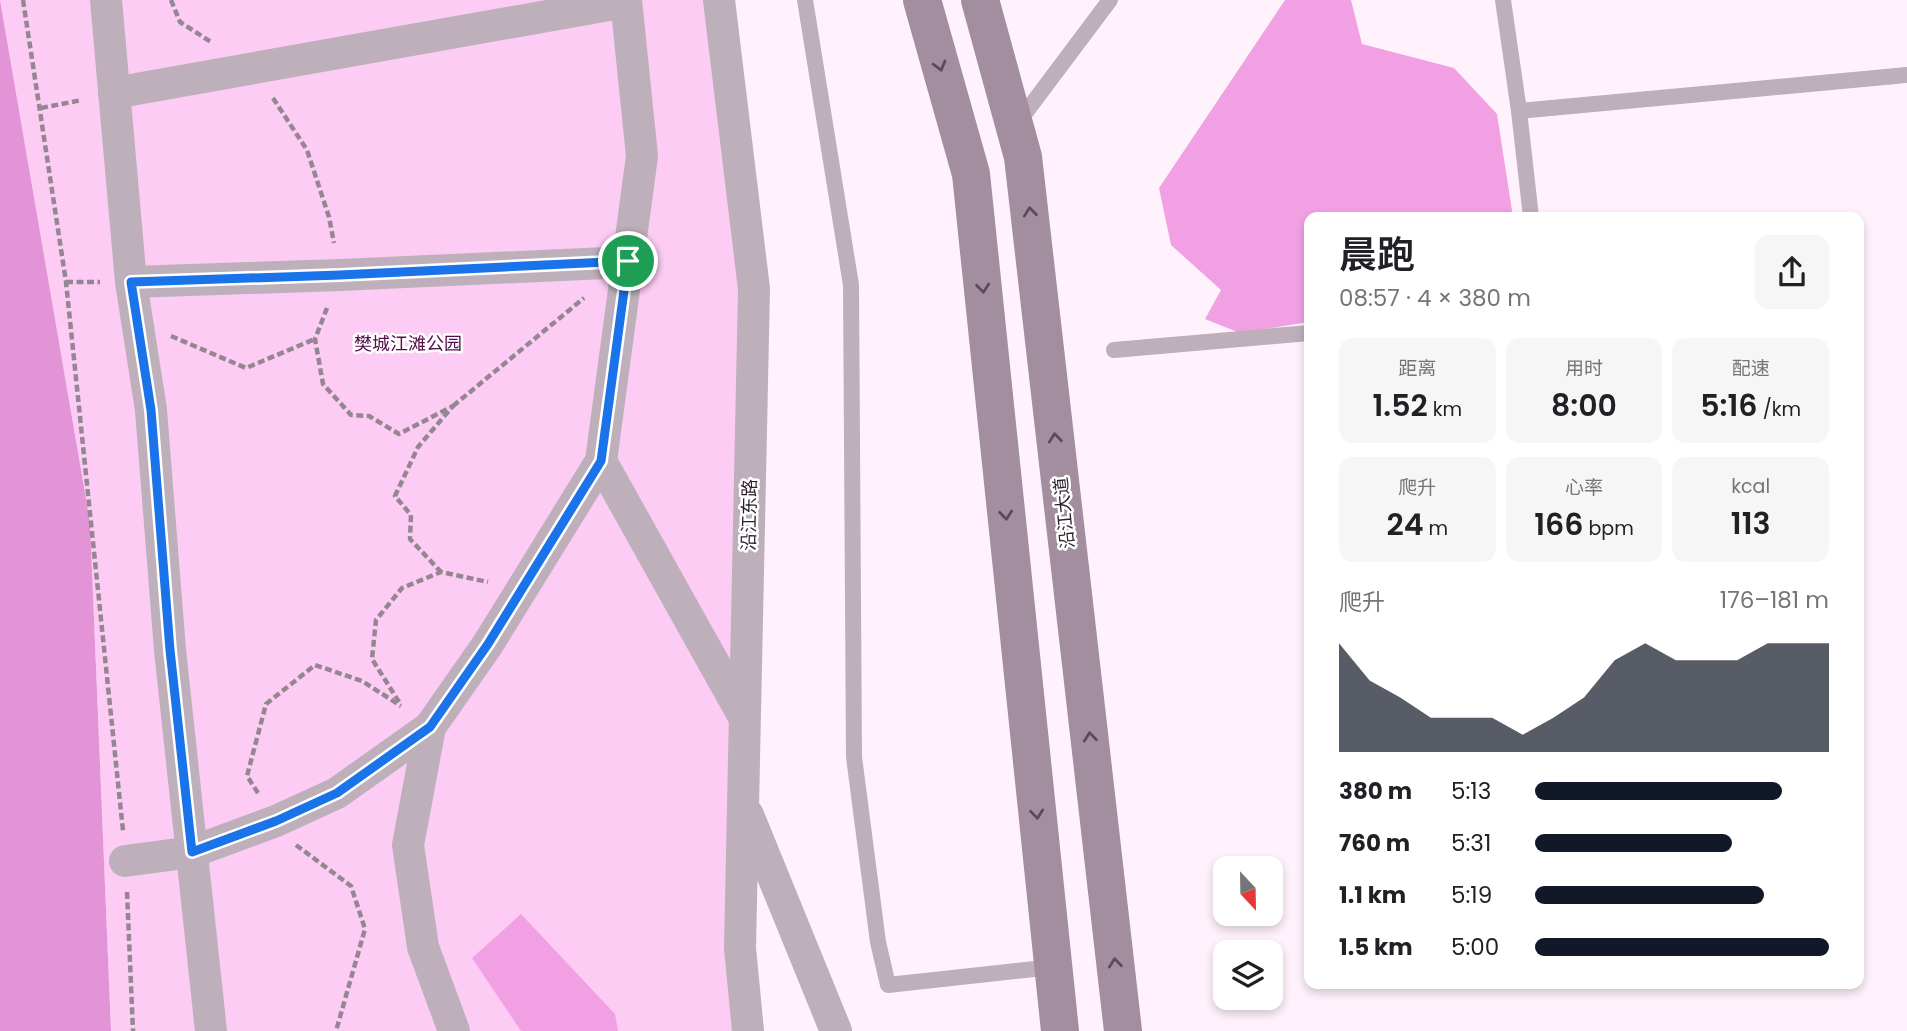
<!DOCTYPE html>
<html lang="zh">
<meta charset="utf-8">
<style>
body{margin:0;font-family:Poppins,"Noto Sans SC",sans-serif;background:#f6f6f6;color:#202124;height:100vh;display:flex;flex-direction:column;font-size:26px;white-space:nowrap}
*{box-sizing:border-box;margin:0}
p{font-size:23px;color:#757577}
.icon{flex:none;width:38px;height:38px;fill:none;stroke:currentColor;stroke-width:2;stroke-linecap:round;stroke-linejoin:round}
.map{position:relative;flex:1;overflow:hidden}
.sheet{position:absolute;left:1304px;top:212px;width:560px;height:777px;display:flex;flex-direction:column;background:#fff;border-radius:14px;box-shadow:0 4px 10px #0003}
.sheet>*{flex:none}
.needle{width:46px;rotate:158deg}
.fabs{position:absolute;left:1213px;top:856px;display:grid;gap:14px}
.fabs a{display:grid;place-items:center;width:70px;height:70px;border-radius:14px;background:#fff;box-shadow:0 4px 10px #0003;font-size:35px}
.pin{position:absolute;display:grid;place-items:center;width:60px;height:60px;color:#fff;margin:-30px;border:4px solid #fff;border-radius:50%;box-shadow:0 2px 7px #0007}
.round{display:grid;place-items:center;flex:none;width:74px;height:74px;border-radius:14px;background:#f6f6f6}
.head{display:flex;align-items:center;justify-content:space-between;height:119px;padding:0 35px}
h1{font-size:38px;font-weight:600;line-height:52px}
.stats{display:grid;grid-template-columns:repeat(3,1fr);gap:10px;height:119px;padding:7px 35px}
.stats div{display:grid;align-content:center;border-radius:14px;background:#f6f6f6;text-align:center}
.stats b{font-size:30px;font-weight:600}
.stats small{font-size:19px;font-weight:400}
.stats p{font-size:19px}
.chart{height:196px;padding:14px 35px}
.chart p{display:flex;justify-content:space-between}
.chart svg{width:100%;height:126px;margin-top:7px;fill:#111827;opacity:.7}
ul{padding:0 35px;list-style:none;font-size:23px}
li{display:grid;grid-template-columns:112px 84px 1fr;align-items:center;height:52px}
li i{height:18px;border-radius:9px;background:#111827}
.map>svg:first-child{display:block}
.green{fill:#fdccf4}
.forest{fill:#f1a1e3}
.water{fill:#e394d6}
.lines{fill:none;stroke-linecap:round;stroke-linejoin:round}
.path{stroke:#948791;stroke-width:4.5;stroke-dasharray:7 3.5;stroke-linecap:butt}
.lane{stroke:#beb0bb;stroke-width:16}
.street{stroke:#beb0bb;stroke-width:32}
.secondary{stroke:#a28e9e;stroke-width:38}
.oneway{stroke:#5b4b58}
.route-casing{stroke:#fff;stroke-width:14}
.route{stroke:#1a73e8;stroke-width:9}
.labels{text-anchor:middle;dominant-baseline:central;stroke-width:5;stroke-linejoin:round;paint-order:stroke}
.park-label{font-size:18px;fill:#540d4c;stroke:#fff}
.street-label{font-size:18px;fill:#2b1f29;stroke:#fff}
</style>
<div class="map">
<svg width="1907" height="1031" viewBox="0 0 1907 1031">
<rect width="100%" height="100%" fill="#fff2fc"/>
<path class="green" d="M0,0H719L754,289L748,1031H111L90,522Z"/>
<g class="forest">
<path d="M1285,0H1351L1362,44L1454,68L1497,114L1513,217H1309V322L1240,333L1205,319L1221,290L1171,245L1159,188Z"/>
<path d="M521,914L615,1014L618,1031H521L472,958Z"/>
</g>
<path class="water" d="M0,0L90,522L111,1031H0Z"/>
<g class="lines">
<g class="path">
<path d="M23,0L66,282L123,831"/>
<path d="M171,0L180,22L211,42"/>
<path d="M273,98L307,150L329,217L334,243"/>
<path d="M41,108L82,100"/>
<path d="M66,282H100"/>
<path d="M327,308L315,339L323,384L351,415L369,416L399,434L453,406L418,447L395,496L411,515L410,539L441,572"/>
<path d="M171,336L246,368L315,339"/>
<path d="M453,406L584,298"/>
<path d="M399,702L372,659L376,620L402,588L441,572L488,582"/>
<path d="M258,793L247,776L266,704L315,665L362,681L401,706"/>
<path d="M296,845L351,886L365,929L336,1031"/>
<path d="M127,892L133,1031"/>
</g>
<g class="lane">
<path d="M805,0L851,285L854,757L878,942L888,985L1053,967"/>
<path d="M1503,0L1519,111"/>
<path d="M1017,124L1110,0"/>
<path d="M1531,217L1519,111L1907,75"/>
<path d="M1114,350L1309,333"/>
</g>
<g class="street">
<path d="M106,0L131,282L151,410L170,650L211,1031"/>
<path d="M719,0L754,289L740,948L748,1031"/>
<path d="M114,93L626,2"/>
<path d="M131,282L340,275L628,262"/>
<path d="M601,461L744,717"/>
<path d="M748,815L836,1031"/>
<path d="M125,861L192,852L276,821L337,793L430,727"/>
<path d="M454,1031L423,947L408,845L430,727L488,644L601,461L642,156L626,0"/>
</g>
<g class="secondary">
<path d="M922,0L971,174L1060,1031"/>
<path d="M980,0L1023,157L1123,1031"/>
</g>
</g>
<defs><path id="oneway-chevron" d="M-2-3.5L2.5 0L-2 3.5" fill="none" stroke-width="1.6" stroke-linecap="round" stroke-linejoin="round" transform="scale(1.75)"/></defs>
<g class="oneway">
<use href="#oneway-chevron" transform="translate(940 66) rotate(75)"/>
<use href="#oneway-chevron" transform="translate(1030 212) rotate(-96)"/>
<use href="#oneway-chevron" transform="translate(983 288) rotate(84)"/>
<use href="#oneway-chevron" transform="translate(1055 438) rotate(-96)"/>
<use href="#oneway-chevron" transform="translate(1006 515) rotate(84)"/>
<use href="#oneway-chevron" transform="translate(1090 737) rotate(-96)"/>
<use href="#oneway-chevron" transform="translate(1037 814) rotate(84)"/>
<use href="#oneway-chevron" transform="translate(1115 963) rotate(-96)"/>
</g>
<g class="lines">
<defs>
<path id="route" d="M628,261L601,461L488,644L430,727L337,793L276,821L192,852L170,650L151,410L131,282L340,275Z"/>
</defs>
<use href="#route" class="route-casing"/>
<use href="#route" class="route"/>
</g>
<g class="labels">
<g class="park-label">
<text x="408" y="343">樊城江滩公园</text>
</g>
<g class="street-label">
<text transform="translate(1064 513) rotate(-96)">沿江大道</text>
<text transform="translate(749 515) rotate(-89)">沿江东路</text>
</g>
</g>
</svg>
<div class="fabs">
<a><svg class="needle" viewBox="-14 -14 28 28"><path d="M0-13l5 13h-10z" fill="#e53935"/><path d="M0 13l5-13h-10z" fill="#757577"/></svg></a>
<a><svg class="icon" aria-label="layers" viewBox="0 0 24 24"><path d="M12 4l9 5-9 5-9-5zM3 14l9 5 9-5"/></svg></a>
</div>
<div class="pin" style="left:628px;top:261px;background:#1e9e55"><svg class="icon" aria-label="arrive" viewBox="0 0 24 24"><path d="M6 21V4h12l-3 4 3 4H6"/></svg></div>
<section class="sheet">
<div class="head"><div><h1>晨跑</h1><p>08:57 · 4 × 380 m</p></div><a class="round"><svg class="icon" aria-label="share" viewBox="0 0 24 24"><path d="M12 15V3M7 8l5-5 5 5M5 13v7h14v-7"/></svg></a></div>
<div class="stats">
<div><p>距离</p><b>1.52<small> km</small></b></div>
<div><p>用时</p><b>8:00</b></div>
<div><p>配速</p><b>5:16<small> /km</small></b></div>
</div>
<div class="stats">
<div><p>爬升</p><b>24<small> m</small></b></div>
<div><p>心率</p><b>166<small> bpm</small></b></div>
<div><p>kcal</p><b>113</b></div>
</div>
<div class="chart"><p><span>爬升</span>176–181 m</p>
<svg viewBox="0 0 160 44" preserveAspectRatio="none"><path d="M0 44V6L10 19L20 25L30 32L40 32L50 32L60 38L70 32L80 25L90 12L100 6L110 12L120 12L130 12L140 6L150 6L160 6V44z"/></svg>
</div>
<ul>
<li><b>380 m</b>5:13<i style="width:84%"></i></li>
<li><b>760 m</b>5:31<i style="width:67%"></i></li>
<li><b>1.1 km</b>5:19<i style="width:78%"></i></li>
<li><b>1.5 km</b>5:00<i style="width:100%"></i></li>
</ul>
</section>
</div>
